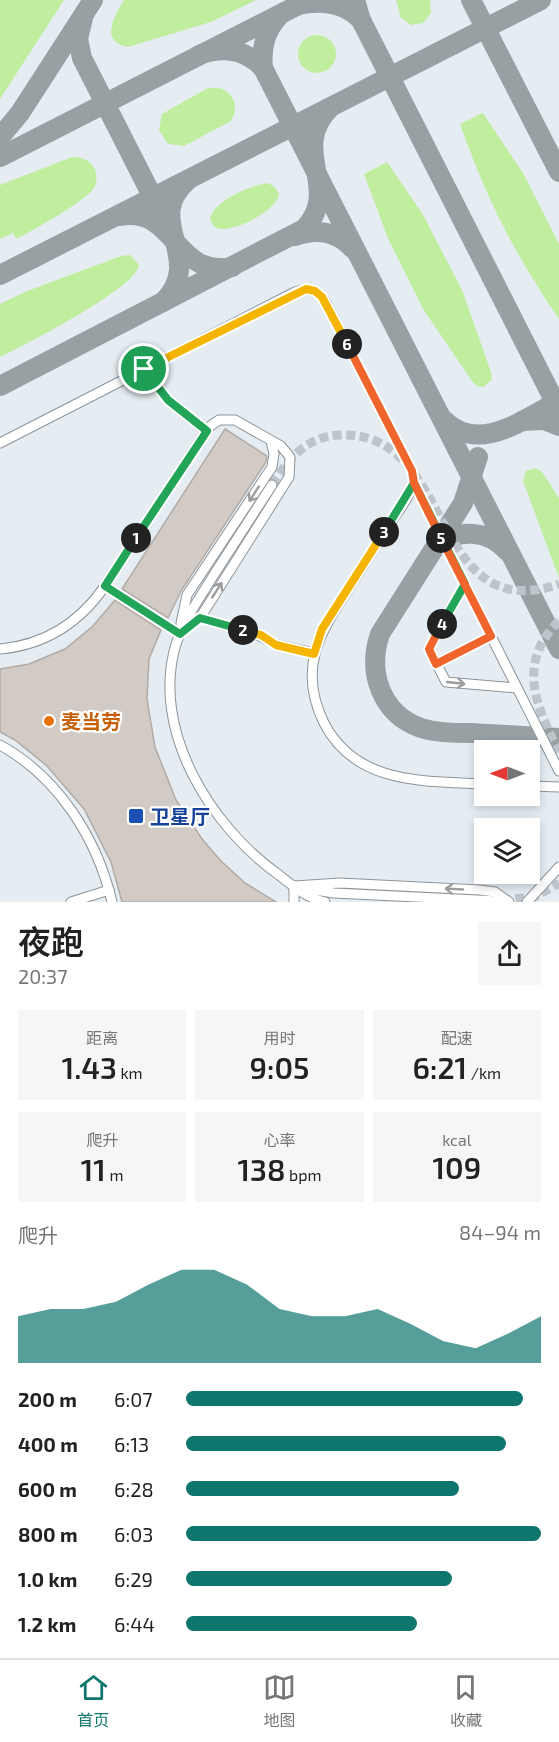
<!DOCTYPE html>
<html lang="zh">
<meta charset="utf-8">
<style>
body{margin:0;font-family:"Exo 2","Noto Sans SC",sans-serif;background:#f6f6f6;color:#222;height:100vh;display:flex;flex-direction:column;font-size:22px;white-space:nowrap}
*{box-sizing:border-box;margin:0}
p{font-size:20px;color:#767676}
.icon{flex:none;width:33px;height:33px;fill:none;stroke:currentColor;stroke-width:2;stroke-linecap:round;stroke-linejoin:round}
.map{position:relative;height:902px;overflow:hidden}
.details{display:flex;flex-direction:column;background:#fff;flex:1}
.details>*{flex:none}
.needle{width:39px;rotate:270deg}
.tools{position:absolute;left:474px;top:740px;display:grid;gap:12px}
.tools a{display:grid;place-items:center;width:66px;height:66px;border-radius:0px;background:#fff;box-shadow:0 3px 9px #0003;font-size:30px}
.pin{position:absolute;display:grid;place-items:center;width:51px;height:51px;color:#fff;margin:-26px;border:3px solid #fff;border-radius:50%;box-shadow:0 2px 6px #0007}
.km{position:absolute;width:30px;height:30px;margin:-15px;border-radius:50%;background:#222;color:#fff;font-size:16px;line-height:30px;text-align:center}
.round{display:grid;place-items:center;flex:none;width:63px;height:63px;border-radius:0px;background:#f6f6f6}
.summary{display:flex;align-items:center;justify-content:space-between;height:102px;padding:0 18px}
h1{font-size:33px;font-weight:600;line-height:45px}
.stats{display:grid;grid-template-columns:repeat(3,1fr);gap:9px;height:102px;padding:6px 18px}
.stats div{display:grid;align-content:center;border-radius:0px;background:#f6f6f6;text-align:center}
.stats b{font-size:30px;font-weight:600}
.stats small{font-size:16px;font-weight:400}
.stats p{font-size:16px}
.chart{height:168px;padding:12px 18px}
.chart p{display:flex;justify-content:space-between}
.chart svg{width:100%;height:108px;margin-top:6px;fill:#0f766e;opacity:.7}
ul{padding:0 18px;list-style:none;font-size:20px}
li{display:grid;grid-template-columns:96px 72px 1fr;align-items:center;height:45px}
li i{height:15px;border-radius:8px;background:#0f766e}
.menu{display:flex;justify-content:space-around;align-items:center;height:84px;border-top:2px solid #e0e0e0;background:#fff;font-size:16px;color:#767676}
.menu a{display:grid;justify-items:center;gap:3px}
.menu .selected{color:#0f766e}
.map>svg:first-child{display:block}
.green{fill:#c0ee9e}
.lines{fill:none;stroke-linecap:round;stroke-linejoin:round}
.taxiway{stroke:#99a0a4;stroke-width:20}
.building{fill:#d2cbc5;stroke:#b2aaa4;stroke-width:1.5}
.minor-tunnel{stroke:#bec5ca;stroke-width:9;stroke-dasharray:9 4.5;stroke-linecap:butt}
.minor-casing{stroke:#8d949a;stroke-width:11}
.minor{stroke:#fff;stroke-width:9}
.oneway{stroke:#9c9d9e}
.split-1-casing{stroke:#fff;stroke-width:12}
.split-2-casing{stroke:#fff;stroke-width:12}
.split-3-casing{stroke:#fff;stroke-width:12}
.split-4-casing{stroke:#fff;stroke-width:12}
.split-5-casing{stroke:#fff;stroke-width:12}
.split-6-casing{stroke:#fff;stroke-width:12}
.split-7-casing{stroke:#fff;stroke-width:12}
.split-1{stroke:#22a559;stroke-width:8}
.split-2{stroke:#22a559;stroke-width:8}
.split-3{stroke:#f5b400;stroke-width:8}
.split-4{stroke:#22a559;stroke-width:8}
.split-5{stroke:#f0652b;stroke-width:8}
.split-6{stroke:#f0652b;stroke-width:8}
.split-7{stroke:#f5b400;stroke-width:8}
.food-dot{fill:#e8710a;stroke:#fff;stroke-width:2}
.transit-dot{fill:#1a4fb4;stroke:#fff;stroke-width:2}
.labels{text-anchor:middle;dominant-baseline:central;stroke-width:4.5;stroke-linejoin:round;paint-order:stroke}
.food-label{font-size:20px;font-weight:bold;fill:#c56008;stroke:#fff;text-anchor:start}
.transit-label{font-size:20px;font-weight:bold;fill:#164399;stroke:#fff;text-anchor:start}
</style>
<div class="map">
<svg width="559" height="902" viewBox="0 0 559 902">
<rect width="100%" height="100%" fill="#e5edf3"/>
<g class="green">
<path d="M0,0H64L0,99Z"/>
<path d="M124,0H256L211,22L128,47C99,42 114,16 124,0Z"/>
<path d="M396,0H430L431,13L423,23L411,25L401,18Z"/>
<circle cx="317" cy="54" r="19"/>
<path d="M208,88H220C235,94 239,107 231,121L184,146L168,144L159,130L162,114Z"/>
<path d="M483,113L523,173L559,244V319C514,253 487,200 460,124Z"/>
<path d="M72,157C81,157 88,159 93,166C97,172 98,181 94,188C86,201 32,231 16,239L13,233L0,239V185Z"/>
<path d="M387,162L422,213L462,290L491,372L492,379L484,387L477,386L472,381L423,309L389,241L364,174Z"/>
<path d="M268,183L275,187L279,194C277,211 229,236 214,227L210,219C213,201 251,185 268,183Z"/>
<path d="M130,255L139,265C137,288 24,345 0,357V304L27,291L121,256Z"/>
<path d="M536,468L542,472L559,498V578L523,481L526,471Z"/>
</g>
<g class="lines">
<g class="taxiway">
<path d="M355,0L361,20L559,410"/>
<path d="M471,0L559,172"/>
<path d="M298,5C321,0 344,2 361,20"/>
<path d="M84,14L78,39L82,58L175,241"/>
<path d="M199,55C223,46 245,49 263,68L559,649"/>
<path d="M263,68C261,47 265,31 280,15"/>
<path d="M0,137L20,113L93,0"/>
<path d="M0,157L308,0"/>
<path d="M120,216C176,206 174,278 232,267"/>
<path d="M295,236C317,228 338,232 353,249"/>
<path d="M0,275L541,0"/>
<path d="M163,302C207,258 142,221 187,181"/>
<path d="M0,386L304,229C343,189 288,150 330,108"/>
<path d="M444,420C479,455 525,418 559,401"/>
<path d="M522,421L544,420L559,426"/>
<path d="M478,457L463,503L380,634C367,672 381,714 421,728C437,733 455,733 471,733C501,735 530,736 559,738"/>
<path d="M437,546C459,528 488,530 507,551"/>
</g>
</g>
<g class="building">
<path d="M225,429L267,456L266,462L181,591L168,618L122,589Z"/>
<path d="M115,600L161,630L149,659L147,699L155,747L176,800L202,839L221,861L245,883L276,902H122L111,862L84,809L47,766L15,740L0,732V669L29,664L65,649L93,626Z"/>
</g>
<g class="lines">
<g class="minor-tunnel">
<path d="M272,485C288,459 306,437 339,435C457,429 427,629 559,584"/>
<path d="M559,621C516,663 536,706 559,752"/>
<path d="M502,901L536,896L559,883"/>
</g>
<defs>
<g id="minor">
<path d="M144,369L168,400L206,431"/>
<path d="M0,443L295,292C307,287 318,290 325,301L412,471L414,483C410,497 399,510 391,522C377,544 363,566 349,588C320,633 297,668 324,723C356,785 424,781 484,784"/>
<path d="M414,483L559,771"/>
<path d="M272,485C253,514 234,544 215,573C201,596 185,618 176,644C150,730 211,827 279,875C293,886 307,898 325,902"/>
<path d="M465,584L429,649L446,682L517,688"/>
<path d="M105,586L180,634"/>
<path d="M200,618L256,634L277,645L314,653"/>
<path d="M181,623L187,595L272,467L274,454L271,441"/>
<path d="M0,649C45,645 80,622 105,586L209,427L219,420H235L281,446L290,457L289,477L200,618L180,634"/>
<path d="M436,664L491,636"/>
<path d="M0,745C58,777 97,838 112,902"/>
<path d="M530,786L559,787"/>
<path d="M294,886L340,883L480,890L495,892L509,902"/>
<path d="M302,888L334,893L498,901"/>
<path d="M71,902L109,890"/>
<path d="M294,902V886"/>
<path d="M527,902L559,867"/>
</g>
</defs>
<use href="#minor" class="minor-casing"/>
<use href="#minor" class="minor"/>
</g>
<defs><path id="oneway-shaft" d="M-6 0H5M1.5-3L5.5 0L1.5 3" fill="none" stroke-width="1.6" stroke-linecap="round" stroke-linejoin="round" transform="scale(1.5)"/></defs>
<g class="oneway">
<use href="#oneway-shaft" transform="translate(254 494) rotate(123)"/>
<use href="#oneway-shaft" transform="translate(217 590) rotate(-57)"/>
<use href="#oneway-shaft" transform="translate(456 683) rotate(6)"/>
<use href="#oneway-shaft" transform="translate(454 889) rotate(-177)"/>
</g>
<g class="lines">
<defs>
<path id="split-1" d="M136,538L207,431L168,400L144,369"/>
<path id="split-2" d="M136,538L105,586L180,634L200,618L243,630"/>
<path id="split-3" d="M243,630L261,635L276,645L314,654L322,629L384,532"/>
<path id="split-4" d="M384,532L414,483L465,584L442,624"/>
<path id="split-5" d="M441,538L491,636L436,664L429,649L442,624"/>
<path id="split-6" d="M347,344L412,471L414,483L441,538"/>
<path id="split-7" d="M144,369L306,289L315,291L322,297L347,344"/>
</defs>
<use href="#split-1" class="split-1-casing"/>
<use href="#split-2" class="split-2-casing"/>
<use href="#split-3" class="split-3-casing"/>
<use href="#split-4" class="split-4-casing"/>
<use href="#split-5" class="split-5-casing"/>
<use href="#split-6" class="split-6-casing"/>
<use href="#split-7" class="split-7-casing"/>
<use href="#split-1" class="split-1"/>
<use href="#split-2" class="split-2"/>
<use href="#split-3" class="split-3"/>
<use href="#split-4" class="split-4"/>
<use href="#split-5" class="split-5"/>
<use href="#split-6" class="split-6"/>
<use href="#split-7" class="split-7"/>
</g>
<circle class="food-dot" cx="49" cy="721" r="6"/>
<rect class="transit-dot" x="128" y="808" width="16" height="16" rx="3"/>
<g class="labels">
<g class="food-label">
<text x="61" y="721">麦当劳</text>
</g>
<g class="transit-label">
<text x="150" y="816">卫星厅</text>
</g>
</g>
</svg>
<div class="tools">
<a><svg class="needle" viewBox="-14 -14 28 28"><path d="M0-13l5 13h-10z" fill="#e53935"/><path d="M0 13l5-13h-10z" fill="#767676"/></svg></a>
<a><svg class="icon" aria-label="layers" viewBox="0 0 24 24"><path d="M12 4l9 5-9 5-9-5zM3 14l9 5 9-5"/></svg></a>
</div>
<div class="pin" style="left:144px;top:369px;background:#1e9e55"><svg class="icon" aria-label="arrive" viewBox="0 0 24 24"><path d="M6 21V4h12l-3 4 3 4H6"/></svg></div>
<b class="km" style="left:136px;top:538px">1</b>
<b class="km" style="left:243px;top:630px">2</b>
<b class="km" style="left:384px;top:532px">3</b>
<b class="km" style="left:442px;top:624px">4</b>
<b class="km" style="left:441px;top:538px">5</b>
<b class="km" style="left:347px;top:344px">6</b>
</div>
<section class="details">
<div class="summary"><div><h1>夜跑</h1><p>20:37</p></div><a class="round"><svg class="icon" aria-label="share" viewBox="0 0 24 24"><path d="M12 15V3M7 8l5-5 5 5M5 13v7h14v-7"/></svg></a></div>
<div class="stats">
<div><p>距离</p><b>1.43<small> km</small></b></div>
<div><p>用时</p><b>9:05</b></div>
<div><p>配速</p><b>6:21<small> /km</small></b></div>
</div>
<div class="stats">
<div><p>爬升</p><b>11<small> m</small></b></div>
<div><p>心率</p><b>138<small> bpm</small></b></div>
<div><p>kcal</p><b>109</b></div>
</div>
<div class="chart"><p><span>爬升</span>84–94 m</p>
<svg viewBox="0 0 160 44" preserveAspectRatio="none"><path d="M0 44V25L10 22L20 22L30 19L40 12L50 6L60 6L70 12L80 22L90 25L100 25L110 22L120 28L130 35L140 38L150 32L160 25V44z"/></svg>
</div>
<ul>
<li><b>200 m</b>6:07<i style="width:95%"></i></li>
<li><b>400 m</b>6:13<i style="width:90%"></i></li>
<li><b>600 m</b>6:28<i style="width:77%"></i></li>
<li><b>800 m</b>6:03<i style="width:100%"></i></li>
<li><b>1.0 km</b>6:29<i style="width:75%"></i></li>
<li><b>1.2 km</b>6:44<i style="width:65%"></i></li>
</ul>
</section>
<nav class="menu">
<a class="selected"><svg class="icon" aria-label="home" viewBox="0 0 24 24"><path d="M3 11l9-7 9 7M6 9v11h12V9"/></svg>首页</a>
<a><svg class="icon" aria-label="map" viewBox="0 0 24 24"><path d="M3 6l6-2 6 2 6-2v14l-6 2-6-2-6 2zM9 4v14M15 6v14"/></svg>地图</a>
<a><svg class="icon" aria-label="saved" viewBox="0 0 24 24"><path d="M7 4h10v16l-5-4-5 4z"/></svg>收藏</a>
</nav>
